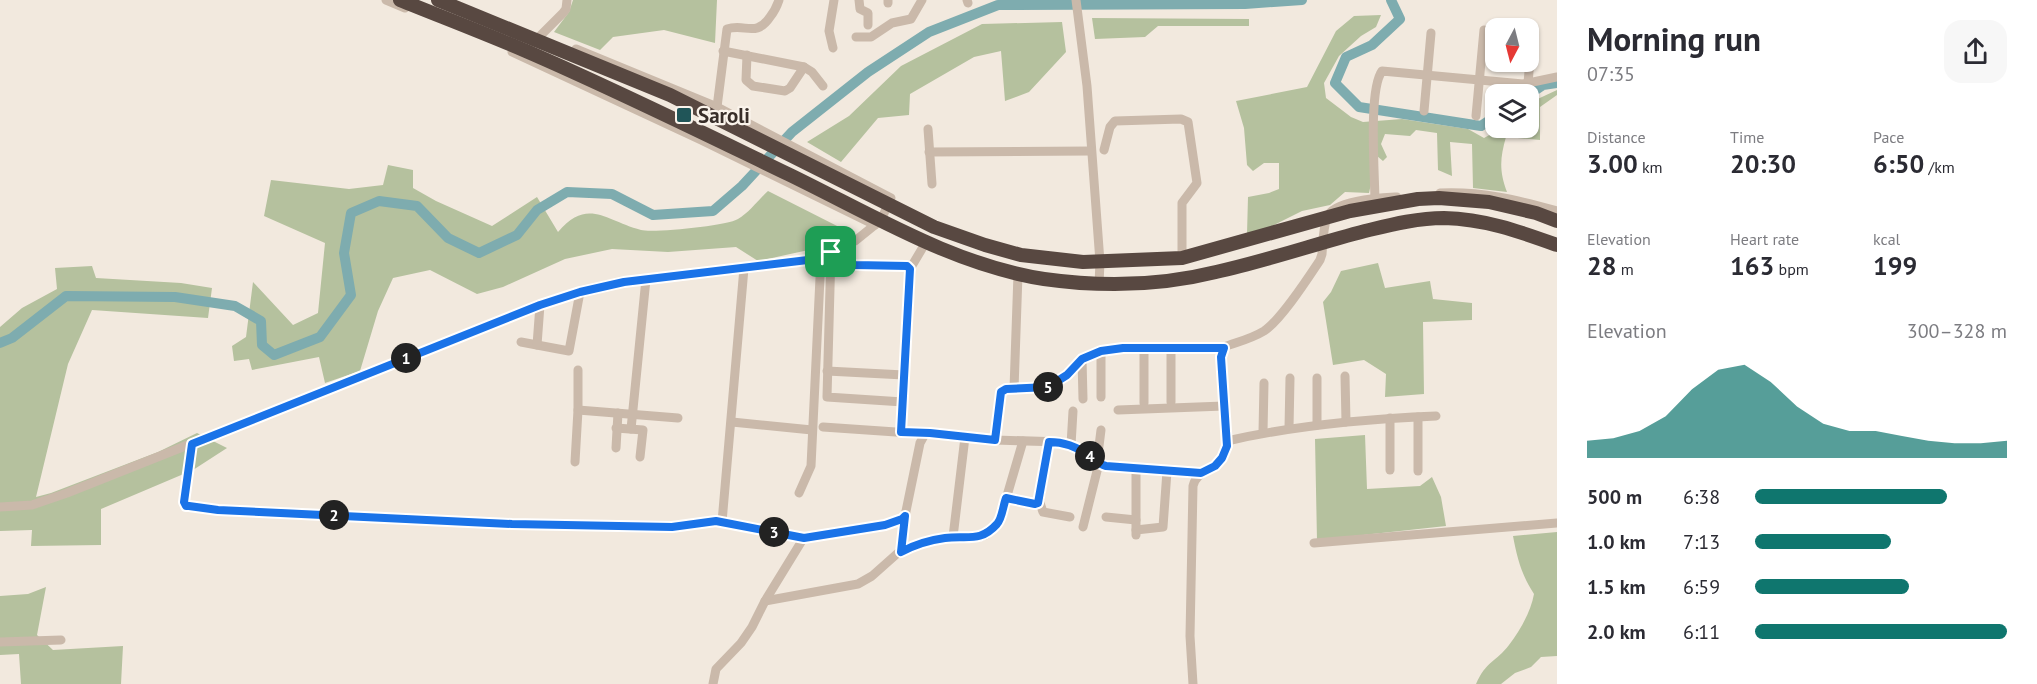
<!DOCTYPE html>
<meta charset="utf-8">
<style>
body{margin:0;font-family:"PT Sans",sans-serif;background:#f7f7f7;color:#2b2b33;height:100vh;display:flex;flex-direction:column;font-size:22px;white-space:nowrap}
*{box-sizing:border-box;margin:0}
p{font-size:20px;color:#7c7c81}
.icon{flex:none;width:33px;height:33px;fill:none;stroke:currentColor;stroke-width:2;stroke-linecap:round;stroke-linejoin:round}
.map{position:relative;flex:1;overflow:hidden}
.side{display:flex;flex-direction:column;background:#fff;width:480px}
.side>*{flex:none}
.needle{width:39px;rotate:187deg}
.fabs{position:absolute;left:1485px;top:18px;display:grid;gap:12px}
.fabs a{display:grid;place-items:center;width:54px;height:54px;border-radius:12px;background:#fff;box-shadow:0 2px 4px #0004;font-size:30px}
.pin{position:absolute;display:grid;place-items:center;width:51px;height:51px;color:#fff;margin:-26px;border-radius:12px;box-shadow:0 3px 9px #0006}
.km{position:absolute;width:30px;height:30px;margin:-15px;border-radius:50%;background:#222;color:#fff;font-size:16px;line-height:30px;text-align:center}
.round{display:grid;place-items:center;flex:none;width:63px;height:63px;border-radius:18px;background:#f7f7f7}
.head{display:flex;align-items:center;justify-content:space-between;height:102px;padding:0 30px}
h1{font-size:33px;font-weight:700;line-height:45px}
.figures{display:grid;grid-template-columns:repeat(3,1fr);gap:9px;height:102px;padding:6px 30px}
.figures div{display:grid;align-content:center}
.figures b{font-size:26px;font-weight:700}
.figures small{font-size:16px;font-weight:400}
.figures p{font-size:16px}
.chart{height:168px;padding:12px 30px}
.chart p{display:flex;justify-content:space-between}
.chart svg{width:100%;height:108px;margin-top:6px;fill:#0f766e;opacity:.7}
ul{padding:0 30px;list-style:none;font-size:20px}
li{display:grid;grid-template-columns:96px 72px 1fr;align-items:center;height:45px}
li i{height:15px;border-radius:8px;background:#0f766e}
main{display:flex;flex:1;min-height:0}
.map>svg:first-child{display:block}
.green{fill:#b5c19e}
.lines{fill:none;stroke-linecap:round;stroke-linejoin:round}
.river{stroke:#7eacaf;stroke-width:10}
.minor{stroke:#cab9aa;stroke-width:9}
.highway{stroke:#584841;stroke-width:14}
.route-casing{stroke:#fff;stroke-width:12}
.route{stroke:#1a73e8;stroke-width:8}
.poi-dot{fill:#205558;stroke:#faf3eb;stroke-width:2}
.labels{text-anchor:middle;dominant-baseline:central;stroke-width:4.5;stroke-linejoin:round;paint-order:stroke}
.poi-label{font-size:21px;font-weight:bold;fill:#382e29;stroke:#faf3eb;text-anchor:start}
</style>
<main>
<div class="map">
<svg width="1557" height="684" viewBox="0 0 1557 684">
<rect width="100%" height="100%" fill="#f2e9de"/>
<g class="green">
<path d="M573,0H717L715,43L664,30L613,37L600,50L554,32L569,12Z"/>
<path d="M1381,15L1376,27L1361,36L1339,56L1324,83L1326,98L1351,117L1363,122L1402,119L1468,129L1484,138L1502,128H1528L1529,103L1557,90V95L1540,107V140L1506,137C1500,158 1499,171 1507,192L1473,188L1472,144L1450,142L1452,176L1438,170L1437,133L1416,130L1410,136L1385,134L1381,144L1387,157L1383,161L1377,156L1369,193L1345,192L1330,205L1302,211L1260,232L1247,234L1248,197L1269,193L1279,189V163H1264L1253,171L1247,165L1244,128L1236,101L1307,87L1336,31L1354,16Z"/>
<path d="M1092,18L1249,19V26H1158L1145,37L1095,39Z"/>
<path d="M1062,22L1066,52L1029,92L1005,101L1001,51L974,57L910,94L909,115L878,118L841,162L807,142L849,116L901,66L982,24Z"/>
<path d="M388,165L413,170V188L436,201L492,226L537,197L558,232C588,197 606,221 641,230C653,233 727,226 738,219C749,213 759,199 768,191L847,231L827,246L758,261L736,247L668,252L612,249L565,259L503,287L477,294L430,270L393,278L378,311L360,371L325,383L319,357L252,370L249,359L234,361L232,346L246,337L253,282L293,325L318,313L325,243L264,216L271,180L349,189L383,185Z"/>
<path d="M1378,263L1385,288L1430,281L1433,299L1472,303V320L1423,322L1424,394L1385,397L1386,374L1364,360L1333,365L1323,302L1331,292L1341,271Z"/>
<path d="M92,266L96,278L181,283L212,288L208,318L92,310L68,364L36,497L51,493L158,452L197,433L227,448L193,470L101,509V545L31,546L32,530L0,531V327L22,308L57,289L55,268Z"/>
<path d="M1365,435L1367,489L1420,486L1432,477L1441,497L1446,526L1317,540L1315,439Z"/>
<path d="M1557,532V656L1541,657L1531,667L1515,673L1501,684H1476C1486,661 1496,662 1509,645C1520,631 1531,611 1534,594C1522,576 1517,558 1513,536Z"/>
<path d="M46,587L37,635L53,650L123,646L121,684H21L19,654L0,655V596L28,594Z"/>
</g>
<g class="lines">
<g class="river">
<path d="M1391,0L1400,19L1372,45L1346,57L1335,83L1359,107L1481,126L1496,116"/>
<path d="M1528,95L1543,85L1557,83"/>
<path d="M0,343L12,338L66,296L175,297L235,306L261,321L262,345L274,355L320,337L351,295L344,253L351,213L379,201L417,206L448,238L479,253L517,235L537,210L567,192L612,194L653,215L713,211L742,186L792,132L868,72L929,32L998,5L1245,4L1302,0"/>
</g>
<g class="minor">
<path d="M386,0L405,8"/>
<path d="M859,0L860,9L868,13V25"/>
<path d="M967,0L968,3"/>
<path d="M1076,0L1087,86L1100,262L1099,284"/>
<path d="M888,3V0"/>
<path d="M856,37H871L892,23L911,19L922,0"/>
<path d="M533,43L563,13L566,9L567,0"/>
<path d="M833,48L829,31L834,0"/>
<path d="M576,49L717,107L891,198"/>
<path d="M723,51L804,67L812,72L823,86"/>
<path d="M512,52L701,140L875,225"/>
<path d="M747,55L746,80L753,86L785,91L790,88L804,67"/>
<path d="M1528,83L1532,37"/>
<path d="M717,107L727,29C745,23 756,38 770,17C774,12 777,6 779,0"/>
<path d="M1424,111L1431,33"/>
<path d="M1476,116L1484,30"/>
<path d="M928,129L932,184"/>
<path d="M1104,150L1110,127L1115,121L1181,119L1188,122L1197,183L1182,203V258"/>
<path d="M929,152L1091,151"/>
<path d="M1440,193C1481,191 1518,200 1557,211"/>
<path d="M1375,203C1375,176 1368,90 1382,71L1523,84L1557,77"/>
<path d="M910,269L926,242"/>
<path d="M521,342L569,351L580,292"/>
<path d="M537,345L540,305"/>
<path d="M1144,348V403"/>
<path d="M1101,351V397"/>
<path d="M1082,359L1083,399"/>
<path d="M827,371L904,375"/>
<path d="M1345,376L1346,422"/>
<path d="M1014,389L1018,274"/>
<path d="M1171,402V349"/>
<path d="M578,410L678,418"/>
<path d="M1118,410L1224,406"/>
<path d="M1418,417V471"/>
<path d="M1390,418V470"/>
<path d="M732,422L812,430"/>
<path d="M1317,425V378"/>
<path d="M823,427L925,434"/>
<path d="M616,428L643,430L640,457"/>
<path d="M1289,428L1290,378"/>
<path d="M631,429L646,279"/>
<path d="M1263,432L1264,383"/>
<path d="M901,433L911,272L907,266L855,265L831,252L827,397L903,402"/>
<path d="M995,440L1001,392L1006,389L1048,387L1067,375L1082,359L1101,351L1123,348L1224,347"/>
<path d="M1227,441C1296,425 1365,419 1436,416"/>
<path d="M192,444L184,502L186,506H189L218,510L512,524L672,527L716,521L804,538"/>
<path d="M1071,445L1073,411"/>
<path d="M616,448L618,413"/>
<path d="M575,462L578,410V370"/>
<path d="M1097,462L1101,430"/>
<path d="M799,493L811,466L821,257"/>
<path d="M1006,498L1035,504L1040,499L1049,442"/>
<path d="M1039,500L1043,512L1070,517"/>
<path d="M0,507L32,505L67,493L540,305L580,292L625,282L816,259L855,241L881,220L890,200"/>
<path d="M1106,517L1136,520"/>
<path d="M722,522L744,268"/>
<path d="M1083,527L1099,463"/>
<path d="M1136,530L1163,527L1167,471"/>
<path d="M1136,535V468"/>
<path d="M953,537L965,437"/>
<path d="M1314,543L1557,523"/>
<path d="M901,552L905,516"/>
<path d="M765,601L858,584L872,576L899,552L909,547L944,538L979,537L986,535L999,523L1023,441"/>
<path d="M0,642L61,640"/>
<path d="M713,684L716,669L741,643L752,627L765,601L803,539L808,537C828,533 892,528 905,516L920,443L925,434L930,433L995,440L1062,442L1079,450L1099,463L1106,466L1201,473"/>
<path d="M1193,684L1190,636L1193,486C1196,474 1204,473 1214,467C1221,462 1224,454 1227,446L1221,352L1224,347C1237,342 1251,339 1264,331C1281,320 1308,278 1320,260L1322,254C1323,243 1323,228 1327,217C1334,200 1380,198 1397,197"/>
</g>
<g class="highway">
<path d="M400,0C442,17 484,33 526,51C614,89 701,132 788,174C871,214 953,265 1044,279C1101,287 1160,286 1216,272C1266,261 1315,244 1365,231C1390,225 1417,218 1444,218C1485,219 1518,231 1557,245"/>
<path d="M438,0L670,95L934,227L985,245L1021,255L1083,262L1182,258L1350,211L1418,199L1439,198L1489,202L1536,213L1557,221"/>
</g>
</g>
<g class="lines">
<defs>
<path id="route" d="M831,252L855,265L907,266L910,269L901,432L930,433L995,440L1001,392L1006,389L1048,387L1067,375L1082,359L1101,351L1123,348H1224L1221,357L1227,446L1222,458L1215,466L1201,473L1106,466C1098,464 1094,459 1088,455C1076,446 1064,442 1049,442L1038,503L1035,504L1006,498C1003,506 1002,519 997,524C980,543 967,535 945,538C930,540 914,545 901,552L905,516L902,519L885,525L804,538L716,521L672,527L512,524L218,510L189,506H186L184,502L192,444L540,305L580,292L624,282L816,259Z"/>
</defs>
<use href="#route" class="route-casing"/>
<use href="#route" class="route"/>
</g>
<rect class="poi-dot" x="676" y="107" width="16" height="16" rx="3"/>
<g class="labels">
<g class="poi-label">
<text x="698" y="115">Saroli</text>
</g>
</g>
</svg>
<div class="fabs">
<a><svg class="needle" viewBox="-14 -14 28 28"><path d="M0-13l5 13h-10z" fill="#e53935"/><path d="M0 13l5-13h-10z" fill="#7c7c81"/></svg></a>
<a><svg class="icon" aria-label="layers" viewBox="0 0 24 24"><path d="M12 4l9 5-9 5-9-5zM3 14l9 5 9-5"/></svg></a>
</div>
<div class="pin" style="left:831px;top:252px;background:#1e9e55"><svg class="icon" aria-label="arrive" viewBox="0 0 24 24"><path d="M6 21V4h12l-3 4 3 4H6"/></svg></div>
<b class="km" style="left:406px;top:358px">1</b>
<b class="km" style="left:334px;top:515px">2</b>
<b class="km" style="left:774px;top:532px">3</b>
<b class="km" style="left:1090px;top:456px">4</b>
<b class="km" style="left:1048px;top:387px">5</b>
</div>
<section class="side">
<div class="head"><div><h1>Morning run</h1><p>07:35</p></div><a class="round"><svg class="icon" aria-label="share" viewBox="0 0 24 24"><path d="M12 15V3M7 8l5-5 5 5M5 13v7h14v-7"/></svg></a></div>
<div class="figures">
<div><p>Distance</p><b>3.00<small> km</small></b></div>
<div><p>Time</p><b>20:30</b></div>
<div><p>Pace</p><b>6:50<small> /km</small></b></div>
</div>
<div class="figures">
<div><p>Elevation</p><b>28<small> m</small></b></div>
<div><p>Heart rate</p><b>163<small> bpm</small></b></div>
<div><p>kcal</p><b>199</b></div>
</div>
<div class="chart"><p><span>Elevation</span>300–328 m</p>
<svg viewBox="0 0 160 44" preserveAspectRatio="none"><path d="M0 44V37L10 36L20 33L30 27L40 16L50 8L60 6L70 13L80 23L90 30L100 33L110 33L120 35L130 37L140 38L150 38L160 37V44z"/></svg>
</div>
<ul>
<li><b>500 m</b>6:38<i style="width:76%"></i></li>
<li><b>1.0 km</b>7:13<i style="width:54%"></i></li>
<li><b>1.5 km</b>6:59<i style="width:61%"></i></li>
<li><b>2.0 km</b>6:11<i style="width:100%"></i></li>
</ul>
</section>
</main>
